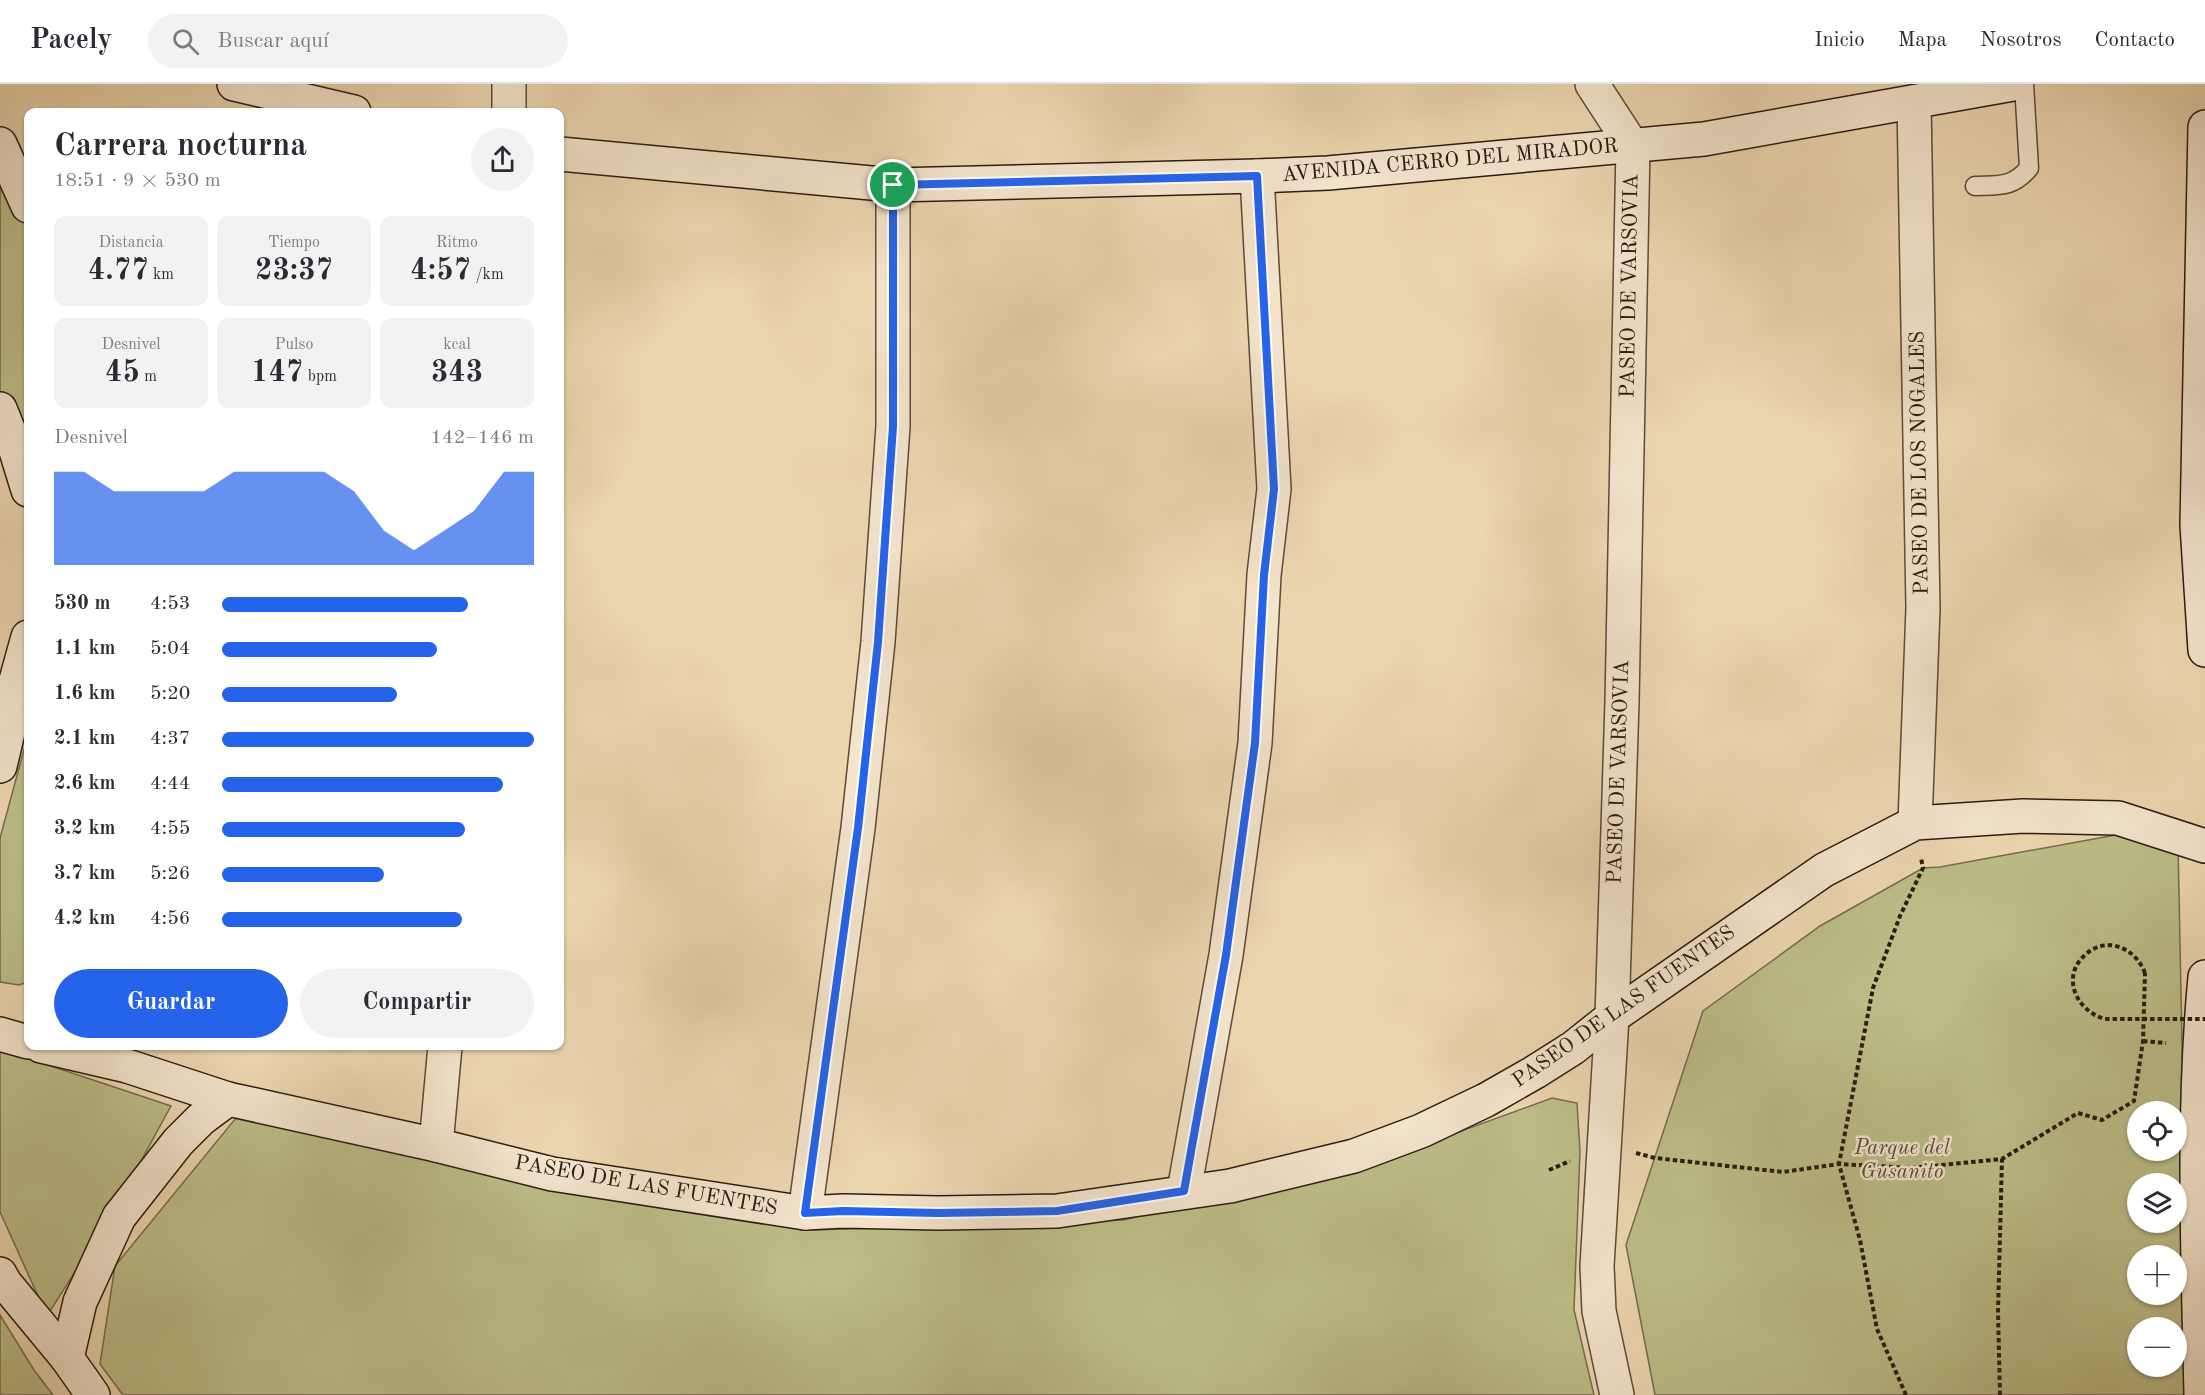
<!DOCTYPE html>
<html lang="es">
<meta charset="utf-8">
<style>
body{margin:0;font-family:"Old Standard TT",serif;background:#f2f2f3;color:#2b2b33;height:100vh;display:flex;flex-direction:column;font-size:22px;white-space:nowrap}
*{box-sizing:border-box;margin:0}
p{font-size:20px;color:#7c7c81}
.icon{flex:none;width:33px;height:33px;fill:none;stroke:currentColor;stroke-width:2;stroke-linecap:round;stroke-linejoin:round}
.map{position:relative;flex:1;overflow:hidden}
.drawer{position:absolute;left:24px;top:24px;width:540px;height:942px;display:flex;flex-direction:column;background:#fff;border-radius:12px;box-shadow:0 2px 4px #0004}
.drawer>*{flex:none}
.fabs{position:absolute;left:2127px;top:1017px;display:grid;gap:12px}
.fabs a{display:grid;place-items:center;width:60px;height:60px;border-radius:50%;background:#fff;box-shadow:0 2px 4px #0004;font-size:30px}
.pin{position:absolute;display:grid;place-items:center;width:51px;height:51px;color:#fff;margin:-26px;border:3px solid #fff;border-radius:50%;box-shadow:0 2px 6px #0007}
.round{display:grid;place-items:center;flex:none;width:63px;height:63px;border-radius:32px;background:#f2f2f3}
.headline{display:flex;align-items:center;justify-content:space-between;height:102px;padding:0 30px}
h1{font-size:33px;font-weight:800;line-height:45px}
.figures{display:grid;grid-template-columns:repeat(3,1fr);gap:9px;height:102px;padding:6px 30px}
.figures div{display:grid;align-content:center;border-radius:12px;background:#f2f2f3;text-align:center}
.figures b{font-size:30px;font-weight:800}
.figures small{font-size:16px;font-weight:400}
.figures p{font-size:16px}
.chart{height:168px;padding:12px 30px}
.chart p{display:flex;justify-content:space-between}
.chart svg{width:100%;height:108px;margin-top:6px;fill:#2563eb;opacity:.7}
.cta{display:flex;gap:12px;margin-top:auto;padding:12px 30px}
.cta a{flex:1;height:69px;border-radius:36px;background:#2563eb;color:#fff;font-size:24px;font-weight:800;line-height:69px;text-align:center}
.cta a+a{background:#f2f2f3;color:#2b2b33}
ul{padding:0 30px;list-style:none;font-size:20px}
li{display:grid;grid-template-columns:96px 72px 1fr;align-items:center;height:45px}
li i{height:15px;border-radius:8px;background:#2563eb}
header{display:flex;align-items:center;gap:36px;box-sizing:border-box;height:84px;padding:0 30px;background:#fff;border-bottom:2px solid #e1e1e2}
header strong{font-size:28px}
nav{display:flex;gap:33px;margin-inline-start:auto;font-size:21px}
.search{width:420px;height:54px;background:#f2f2f3;display:flex;align-items:center;gap:15px;box-sizing:border-box;padding:0 21px;border-radius:33px;color:#7c7c81;font-size:22px}
.map>svg:first-child{display:block}
.green{fill:#bcbd88;stroke:#746c4c;stroke-width:1.5;fill-rule:evenodd}
.lines{fill:none;stroke-linecap:round;stroke-linejoin:round}
.lane-casing{stroke:#5c4a39;stroke-width:21}
.street-casing{stroke:#5c4a39;stroke-width:36}
.secondary-casing{stroke:#2c1b11;stroke-width:36}
.path{stroke:#2c1b11;stroke-width:4;stroke-dasharray:4.5 3;stroke-linecap:butt}
.lane{stroke:#f3e4cc;stroke-width:18}
.street{stroke:#f3e4cc;stroke-width:33}
.secondary{stroke:#f3e4cc;stroke-width:33}
.path-bridge{stroke:#2c1b11;stroke-width:4;stroke-dasharray:4.5 3;stroke-linecap:butt}
.route-casing{stroke:#fff;stroke-width:12}
.route{stroke:#2563eb;stroke-width:8}
.labels{text-anchor:middle;dominant-baseline:central;stroke-width:5;stroke-linejoin:round;paint-order:stroke}
.street-label{font-size:21px;fill:#2c1b11;stroke:#f3e4cc}
.park-label{font-size:21px;font-style:italic;fill:#574c35;stroke:#f3e4cc}
</style>
<header>
<strong>Pacely</strong>
<div class="search"><svg class="icon" aria-label="search" viewBox="0 0 24 24"><circle cx="10" cy="10" r="6"/><path d="M15 15l6 6"/></svg>Buscar aquí</div>
<nav><a>Inicio</a><a>Mapa</a><a>Nosotros</a><a>Contacto</a></nav>
</header>
<div class="map">
<svg width="2205" height="1311" viewBox="0 0 2205 1311">
<rect width="100%" height="100%" fill="#ecd6b0"/>
<filter id="stains"><feTurbulence type="fractalNoise" baseFrequency=".00333" numOctaves="4"/><feColorMatrix values="0 0 0 0 .2 0 0 0 0 .09 0 0 0 0 .02 0 0 0 .5 -.17"/></filter>
<radialGradient id="worn" r=".72"><stop offset=".6" stop-color="#630" stop-opacity="0"/><stop offset="1" stop-color="#630" stop-opacity=".3"/></radialGradient>
<g class="green">
<path d="M0,83L28,145V420L0,336Z"/>
<path d="M28,651V898L19,901L0,898V754Z"/>
<path d="M2121,750L2178,759L2189,1311H1655L1626,1161L1703,927L1820,842L1923,784L1940,783ZM2138,1028H2176V1066H2138ZM2138,1100H2176V1138H2138ZM2138,1172H2176V1210H2138ZM2138,1244H2176V1282H2138Z"/>
<path d="M0,965L171,1022L114,1126L47,1232L0,1128Z"/>
<path d="M1552,1014L1577,1019L1580,1067L1574,1226L1594,1311H123L100,1280L115,1182L240,1029L668,1125L814,1146L1123,1136L1368,1081Z"/>
<path d="M0,1231L34,1286L53,1311H0Z"/>
</g>
<g class="lines">
<defs>
<path id="lane" d="M1975,102C1999,101 2012,104 2029,84L2024,0"/>
<g id="street">
<path d="M1592,0L1633,63L1622,618L1612,933L1597,1182L1599,1227L1617,1311"/>
<path d="M1914,19L1923,524L1915,739"/>
<path d="M509,28V0"/>
<path d="M436,1061L445,962"/>
<path d="M1184,1107L1226,871L1255,659L1264,491L1274,405L1257,92"/>
<path d="M805,1129L858,744L878,558L893,342V101"/>
</g>
<g id="secondary">
<path d="M234,0L354,28"/>
<path d="M2205,43L2197,441L2205,566"/>
<path d="M0,60L28,122"/>
<path d="M560,70L893,101L1257,92L1328,89L1704,55L2013,0"/>
<path d="M0,325L13,357L28,406"/>
<path d="M0,682L9,644L10,618L28,553"/>
<path d="M0,950L28,958"/>
<path d="M41,962L127,982L228,1015L436,1061L552,1090L805,1129L843,1127L938,1129L1057,1127L1230,1102L1354,1072L1421,1047L1486,1016L1535,988L1573,964L1612,933L1824,786L1915,739L2023,732L2118,734L2205,762"/>
<path d="M0,1190L5,1199L67,1274L93,1311"/>
<path d="M67,1274L80,1218L119,1133L178,1058L201,1035L228,1015"/>
<path d="M2201,1311C2198,1172 2192,1032 2205,893"/>
</g>
</defs>
<use href="#lane" class="lane-casing"/>
<use href="#street" class="street-casing"/>
<use href="#secondary" class="secondary-casing"/>
<g class="path">
<path d="M2143,957L2166,959"/>
<path d="M1636,1069L1655,1074L1783,1088L1839,1080L1912,1084L2002,1075L2078,1029L2102,1036L2134,1017L2143,957L2145,889"/>
<path d="M1549,1086L1570,1077"/>
<path d="M1906,1311L1877,1245L1860,1156L1839,1080L1873,904L1900,832L1923,784L1921,774"/>
<path d="M2000,1311L1998,1228L2002,1075"/>
</g>
<use href="#lane" class="lane"/>
<use href="#street" class="street"/>
<use href="#secondary" class="secondary"/>
<path class="path-bridge" d="M2145,889C2136,865 2108,851 2086,870C2060,892 2076,927 2105,935H2205"/>
</g>
<g class="lines">
<defs>
<path id="route" d="M1257,92L1274,405L1264,491L1255,659L1226,871L1184,1107L1057,1127L938,1129L843,1127L805,1129L858,744L878,558L893,342V101Z"/>
</defs>
<use href="#route" class="route-casing"/>
<use href="#route" class="route"/>
</g>
<g class="labels">
<g class="street-label">
<text transform="translate(1450 77) rotate(-5)">AVENIDA CERRO DEL MIRADOR</text>
<text transform="translate(1630 202) rotate(-89)">PASEO DE VARSOVIA</text>
<text transform="translate(1920 379) rotate(-91)">PASEO DE LOS NOGALES</text>
<text transform="translate(1619 688) rotate(-88)">PASEO DE VARSOVIA</text>
<text transform="translate(1624 923) rotate(-35)">PASEO DE LAS FUENTES</text>
<text transform="translate(646 1102) rotate(10)">PASEO DE LAS FUENTES</text>
</g>
<g class="park-label">
<text x="1902" y="1064">Parque del<tspan x="1902" dy="24">Gusanito</tspan></text>
</g>
</g>
<rect width="100%" height="100%" filter="url(#stains)"/>
<rect width="100%" height="100%" fill="url(#worn)"/>
</svg>
<div class="fabs">
<a><svg class="icon" aria-label="locate" viewBox="0 0 24 24"><circle cx="12" cy="12" r="6"/><path d="M12 2v4M12 18v4M2 12h4M18 12h4"/></svg></a>
<a><svg class="icon" aria-label="layers" viewBox="0 0 24 24"><path d="M12 4l9 5-9 5-9-5zM3 14l9 5 9-5"/></svg></a>
<a>+</a>
<a>−</a>
</div>
<div class="pin" style="left:893px;top:101px;background:#1e9e55"><svg class="icon" aria-label="arrive" viewBox="0 0 24 24"><path d="M6 21V4h12l-3 4 3 4H6"/></svg></div>
<section class="drawer">
<div class="headline"><div><h1>Carrera nocturna</h1><p>18:51 · 9 × 530 m</p></div><a class="round"><svg class="icon" aria-label="share" viewBox="0 0 24 24"><path d="M12 15V3M7 8l5-5 5 5M5 13v7h14v-7"/></svg></a></div>
<div class="figures">
<div><p>Distancia</p><b>4.77<small> km</small></b></div>
<div><p>Tiempo</p><b>23:37</b></div>
<div><p>Ritmo</p><b>4:57<small> /km</small></b></div>
</div>
<div class="figures">
<div><p>Desnivel</p><b>45<small> m</small></b></div>
<div><p>Pulso</p><b>147<small> bpm</small></b></div>
<div><p>kcal</p><b>343</b></div>
</div>
<div class="chart"><p><span>Desnivel</span>142–146 m</p>
<svg viewBox="0 0 160 44" preserveAspectRatio="none"><path d="M0 44V6L10 6L20 14L30 14L40 14L50 14L60 6L70 6L80 6L90 6L100 14L110 30L120 38L130 30L140 22L150 6L160 6V44z"/></svg>
</div>
<ul>
<li><b>530 m</b>4:53<i style="width:79%"></i></li>
<li><b>1.1 km</b>5:04<i style="width:69%"></i></li>
<li><b>1.6 km</b>5:20<i style="width:56%"></i></li>
<li><b>2.1 km</b>4:37<i style="width:100%"></i></li>
<li><b>2.6 km</b>4:44<i style="width:90%"></i></li>
<li><b>3.2 km</b>4:55<i style="width:78%"></i></li>
<li><b>3.7 km</b>5:26<i style="width:52%"></i></li>
<li><b>4.2 km</b>4:56<i style="width:77%"></i></li>
</ul>
<div class="cta"><a>Guardar</a><a>Compartir</a></div>
</section>
</div>
